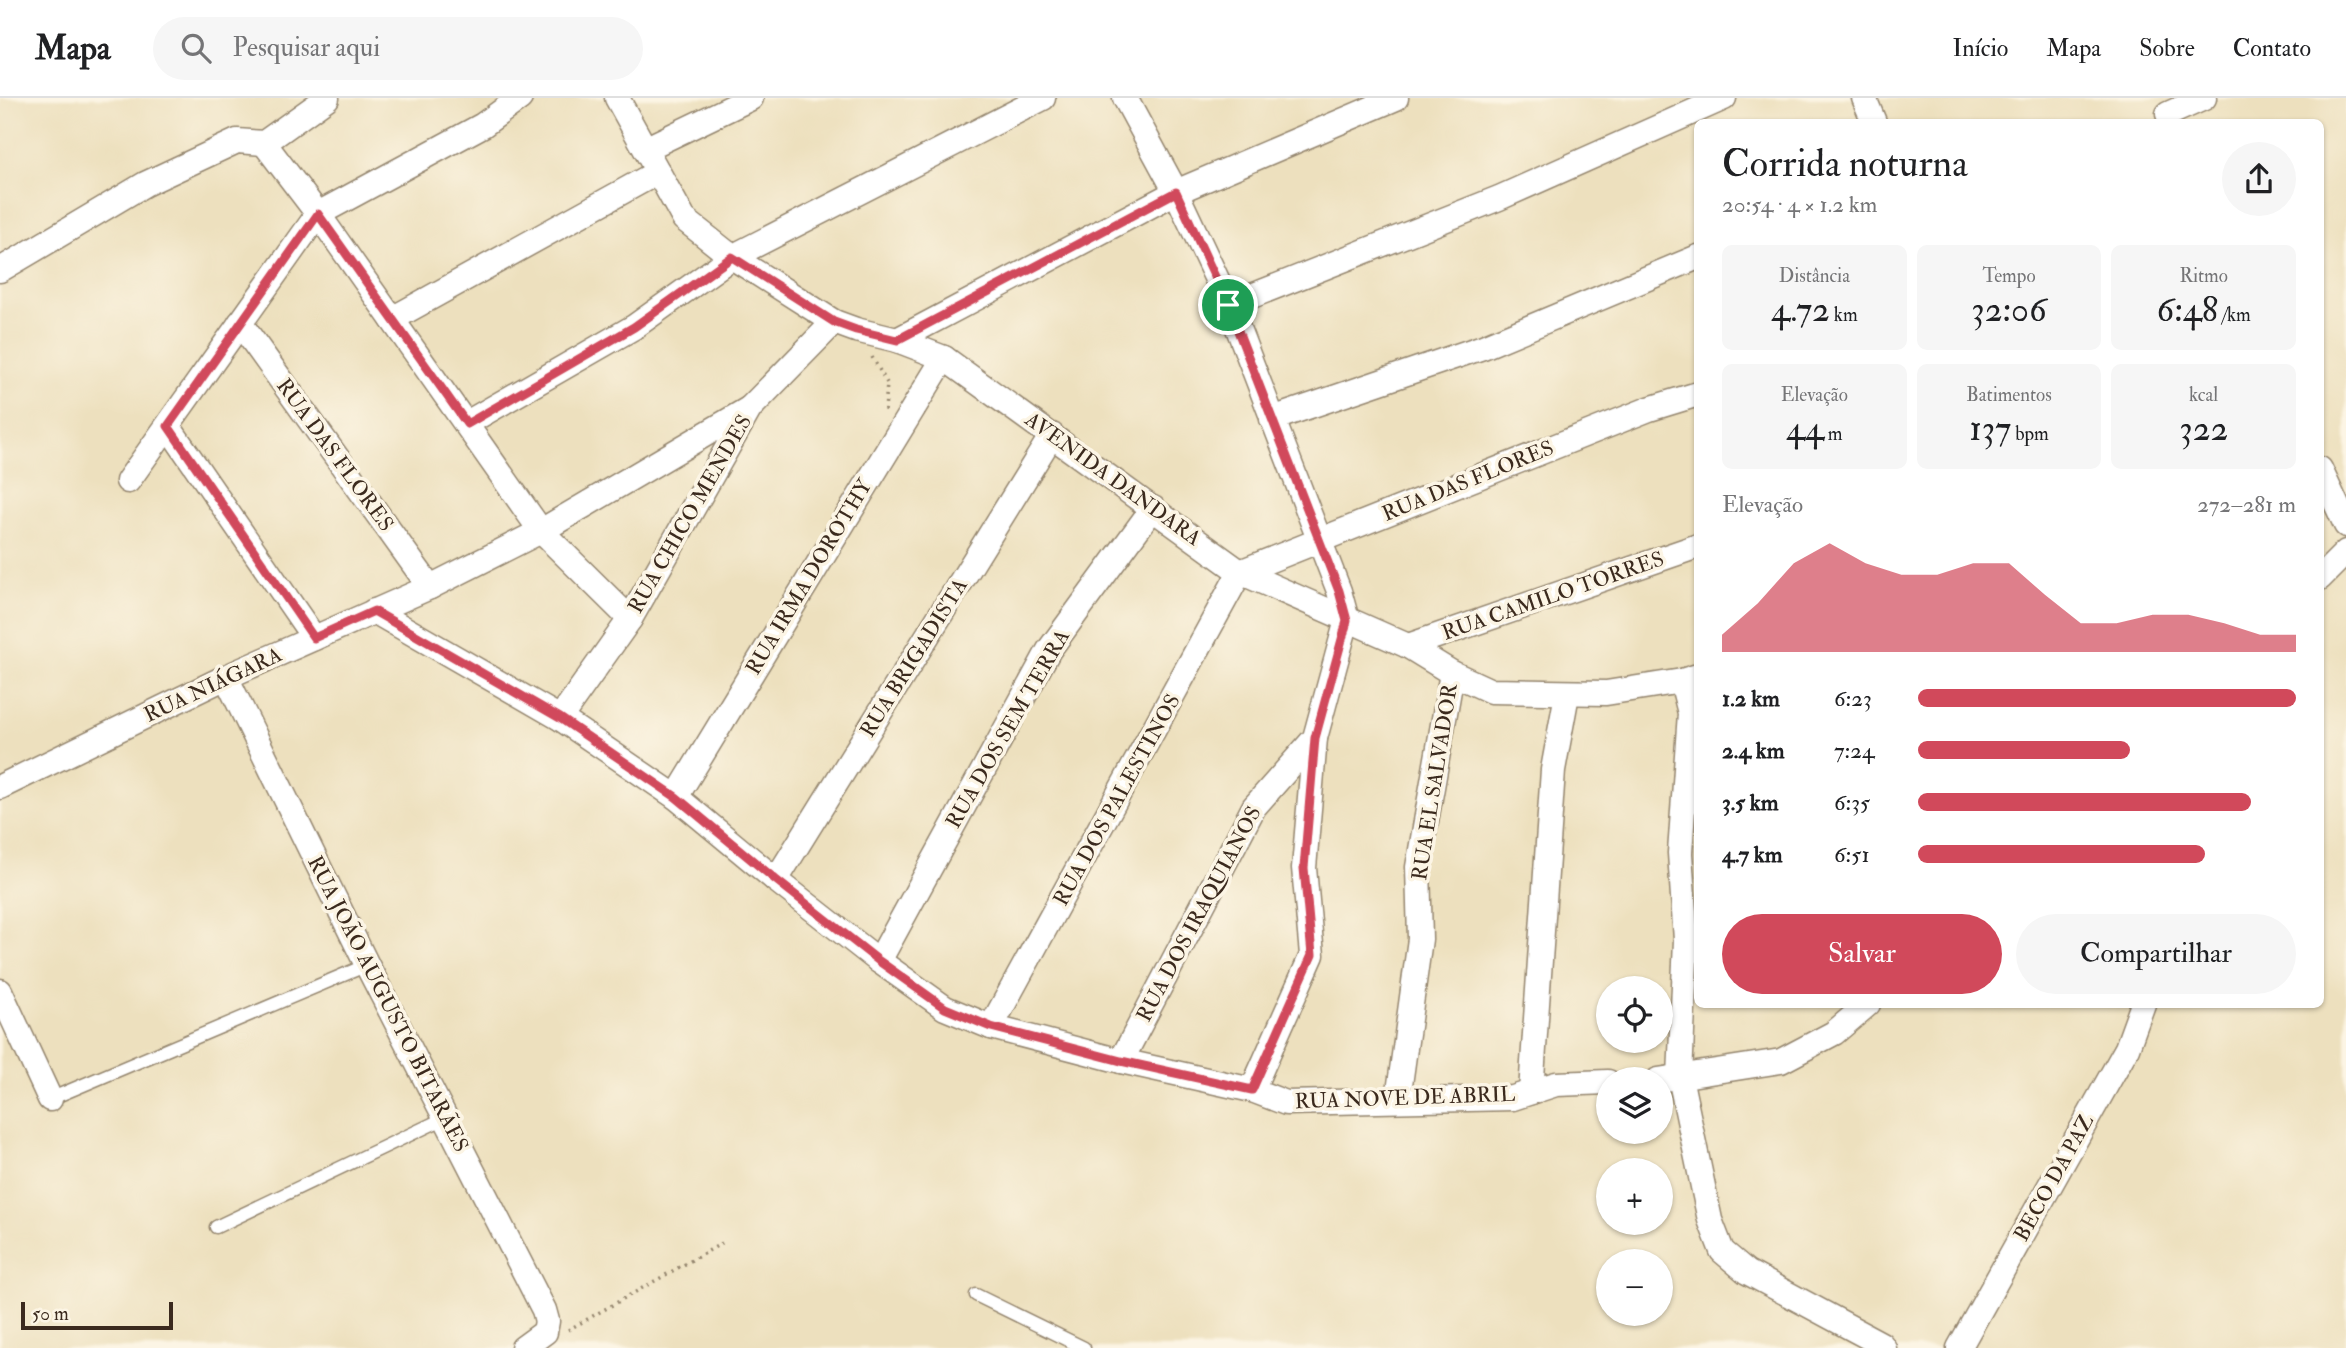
<!DOCTYPE html>
<html lang="pt">
<meta charset="utf-8">
<style>
body{margin:0;font-family:"IM FELL Double Pica",serif;background:#f6f6f6;color:#202124;height:100vh;display:flex;flex-direction:column;font-size:26px;white-space:nowrap}
*{box-sizing:border-box;margin:0}
p{font-size:23px;color:#757577}
.icon{flex:none;width:38px;height:38px;fill:none;stroke:currentColor;stroke-width:2;stroke-linecap:round;stroke-linejoin:round}
.map{position:relative;flex:1;overflow:hidden}
.drawer{position:absolute;left:1694px;top:21px;width:630px;height:889px;display:flex;flex-direction:column;background:#fff;border-radius:10px;box-shadow:0 2px 5px #0004}
.drawer>*{flex:none}
.fabs{position:absolute;left:1596px;top:878px;display:grid;gap:14px}
.fabs a{display:grid;place-items:center;width:77px;height:77px;border-radius:50%;background:#fff;box-shadow:0 2px 5px #0004;font-size:35px}
.scale{position:absolute;left:21px;bottom:18px;width:152px;box-sizing:border-box;padding-left:7px;border:4px solid #3b2a1e;border-top:0;font-size:19px;line-height:24px;white-space:nowrap;color:#3b2a1e;-webkit-text-stroke:5px #fcf5e5;paint-order:stroke}
.pin{position:absolute;display:grid;place-items:center;width:60px;height:60px;color:#fff;margin:-30px;border:4px solid #fff;border-radius:50%;box-shadow:0 2px 7px #0007}
.round{display:grid;place-items:center;flex:none;width:74px;height:74px;border-radius:37px;background:#f6f6f6}
.head{display:flex;align-items:center;justify-content:space-between;height:119px;padding:0 28px}
h1{font-size:38px;font-weight:600;line-height:52px}
.figures{display:grid;grid-template-columns:repeat(3,1fr);gap:10px;height:119px;padding:7px 28px}
.figures div{display:grid;align-content:center;border-radius:10px;background:#f6f6f6;text-align:center}
.figures b{font-size:35px;font-weight:600}
.figures small{font-size:19px;font-weight:400}
.figures p{font-size:19px}
.chart{height:196px;padding:14px 28px}
.chart p{display:flex;justify-content:space-between}
.chart svg{width:100%;height:126px;margin-top:7px;fill:#d1495b;opacity:.7}
.cta{display:flex;gap:14px;margin-top:auto;padding:14px 28px}
.cta a{flex:1;height:80px;border-radius:42px;background:#d1495b;color:#fff;font-size:28px;font-weight:600;line-height:80px;text-align:center}
.cta a+a{background:#f6f6f6;color:#202124}
ul{padding:0 28px;list-style:none;font-size:23px}
li{display:grid;grid-template-columns:112px 84px 1fr;align-items:center;height:52px}
li i{height:18px;border-radius:9px;background:#d1495b}
header{display:flex;align-items:center;gap:42px;box-sizing:border-box;height:98px;padding:0 35px;background:#fff;border-bottom:2px solid #e0e0e0}
header strong{font-size:33px}
nav{display:flex;gap:38px;margin-inline-start:auto;font-size:24px}
.search{width:490px;height:63px;background:#f6f6f6;display:flex;align-items:center;gap:18px;box-sizing:border-box;padding:0 24px;border-radius:38px;color:#757577;font-size:26px}
.map>svg:first-child{display:block}
.lines{fill:none;stroke-linecap:round;stroke-linejoin:round}
.lane-casing{stroke:#94856e;stroke-width:15}
.street-casing{stroke:#94856e;stroke-width:27}
.path{stroke:#94856e;stroke-width:3.5;stroke-dasharray:2 5;stroke-linecap:butt}
.lane{stroke:#fff;stroke-width:12}
.street{stroke:#fff;stroke-width:24}
.route-casing{stroke:#fff;stroke-width:14}
.route{stroke:#d1495b;stroke-width:9}
.labels{text-anchor:middle;dominant-baseline:central;stroke-width:7;stroke-linejoin:round;paint-order:stroke}
.street-label{font-size:21px;fill:#3b2a1e;stroke:#fcf5e5}
</style>
<header>
<strong>Mapa</strong>
<div class="search"><svg class="icon" aria-label="search" viewBox="0 0 24 24"><circle cx="10" cy="10" r="6"/><path d="M15 15l6 6"/></svg>Pesquisar aqui</div>
<nav><a>Início</a><a>Mapa</a><a>Sobre</a><a>Contato</a></nav>
</header>
<div class="map">
<svg width="2346" height="1250" viewBox="0 0 2346 1250">
<rect width="100%" height="100%" fill="#fcf5e5"/>
<filter id="ink" filterUnits="userSpaceOnUse"><feTurbulence type="fractalNoise" baseFrequency=".0143" numOctaves="2"/><feDisplacementMap in="SourceGraphic" scale="14" xChannelSelector="R" yChannelSelector="G"/><feConvolveMatrix kernelMatrix="1 2 1 2 8 2 1 2 1" color-interpolation-filters="sRGB"/></filter>
<filter id="wash" filterUnits="userSpaceOnUse"><feTurbulence type="fractalNoise" baseFrequency=".00686" numOctaves="4" result="noise"/><feDisplacementMap in="SourceGraphic" scale="28" xChannelSelector="R" yChannelSelector="G"/><feGaussianBlur stdDeviation="1.57" result="paint"/><feColorMatrix in="noise" values="0 0 0 0 0 0 0 0 0 0 0 0 0 0 0 0 0 1.4 0 .05"/><feComposite in="paint" operator="in"/></filter>
<g filter="url(#wash)">
<rect width="100%" height="100%" fill="#ede0be"/>
</g>
<g filter="url(#ink)">
<g class="lines">
<defs>
<g id="lane">
<path d="M50,1001L367,867"/>
<path d="M216,1129L445,1020"/>
<path d="M976,1197L1084,1250"/>
</g>
<g id="street">
<path d="M617,0L684,121L732,159L834,224L856,232L897,242L944,260L1240,474L1408,548L1452,575L1491,593L1606,595L1682,583L1698,578"/>
<path d="M1864,0L1874,24"/>
<path d="M2168,16L2204,0"/>
<path d="M264,45L318,116L541,433L630,521"/>
<path d="M647,50L751,0"/>
<path d="M0,172L145,86L237,43L264,45L327,0"/>
<path d="M1229,207L1499,100L1724,0"/>
<path d="M392,221L658,74"/>
<path d="M240,225L430,489"/>
<path d="M897,242L1176,94L1396,0"/>
<path d="M1272,321L1483,249L1698,159"/>
<path d="M467,325L634,229L732,159L1043,0"/>
<path d="M168,328L314,540"/>
<path d="M2320,371L2346,427"/>
<path d="M128,383L318,116L483,27L520,0"/>
<path d="M2320,480L2346,454"/>
<path d="M374,513L560,620L676,699L776,782L879,863L945,910L991,929L1121,963L1252,992L1286,1005L1513,1000L1556,986L1608,984"/>
<path d="M1408,548L1698,448"/>
<path d="M226,579L367,867L544,1212L547,1223L545,1234L523,1250"/>
<path d="M1682,583L1690,615L1680,755L1686,842L1680,979L1710,1122L1722,1153L1747,1174L1881,1246L1884,1250"/>
<path d="M560,620L630,521L750,310L834,224"/>
<path d="M0,689L226,579L430,489L541,433L750,310"/>
<path d="M676,699L944,260"/>
<path d="M776,782L1052,337"/>
<path d="M879,863L1049,552L1153,410"/>
<path d="M0,893L50,1001"/>
<path d="M991,929L1240,474L1649,311L1698,296"/>
<path d="M1121,963L1254,709L1315,640L1347,522L1339,493L1229,207L1176,94L1125,0"/>
<path d="M1658,982L1781,963L1834,935L1868,906"/>
<path d="M1252,992L1312,857L1304,770L1315,640"/>
<path d="M1531,994L1553,672L1567,596"/>
<path d="M1398,1001L1420,841L1418,769L1452,575"/>
<path d="M1959,1250L2127,950L2143,906"/>
</g>
</defs>
<use href="#lane" class="lane-casing"/>
<use href="#street" class="street-casing"/>
<g class="path">
<path d="M872,259L887,285L885,313"/>
<path d="M568,1232L724,1144"/>
</g>
<use href="#lane" class="lane"/>
<use href="#street" class="street"/>
</g>
</g>
<g class="lines" filter="url(#ink)">
<defs>
<path id="route" d="M1176,94L1228,207L1339,493L1347,523L1315,640L1304,770L1312,857L1252,992L1121,963L991,929L945,910L879,863L776,782L676,699L560,620L374,513L314,540L168,328L318,116L467,326L634,229L732,159L834,224L856,232L897,242Z"/>
</defs>
<use href="#route" class="route-casing"/>
<use href="#route" class="route"/>
</g>
<g class="labels">
<g class="street-label">
<text transform="translate(335 357) rotate(54)">RUA DAS FLORES</text>
<text transform="translate(1113 381) rotate(36)">AVENIDA DANDARA</text>
<text transform="translate(1468 383) rotate(-22)">RUA DAS FLORES</text>
<text transform="translate(690 416) rotate(-60)">RUA CHICO MENDES</text>
<text transform="translate(809 479) rotate(-59)">RUA IRMA DOROTHY</text>
<text transform="translate(1553 498) rotate(-19)">RUA CAMILO TORRES</text>
<text transform="translate(914 560) rotate(-58)">RUA BRIGADISTA</text>
<text transform="translate(213 587) rotate(-25)">RUA NIÁGARA</text>
<text transform="translate(1008 631) rotate(-60)">RUA DOS SEM TERRA</text>
<text transform="translate(1435 684) rotate(-81)">RUA EL SALVADOR</text>
<text transform="translate(1117 702) rotate(-61)">RUA DOS PALESTINOS</text>
<text transform="translate(1199 816) rotate(-62)">RUA DOS IRAQUIANOS</text>
<text transform="translate(388 906) rotate(63)">RUA JOÃO AUGUSTO BITARÃES</text>
<text transform="translate(1405 1000) rotate(-2)">RUA NOVE DE ABRIL</text>
<text transform="translate(2054 1080) rotate(-61)">BECO DA PAZ</text>
</g>
</g>
</svg>
<div class="fabs">
<a><svg class="icon" aria-label="locate" viewBox="0 0 24 24"><circle cx="12" cy="12" r="6"/><path d="M12 2v4M12 18v4M2 12h4M18 12h4"/></svg></a>
<a><svg class="icon" aria-label="layers" viewBox="0 0 24 24"><path d="M12 4l9 5-9 5-9-5zM3 14l9 5 9-5"/></svg></a>
<a>+</a>
<a>−</a>
</div>
<div class="scale">50 m</div>
<div class="pin" style="left:1228px;top:207px;background:#1e9e55"><svg class="icon" aria-label="arrive" viewBox="0 0 24 24"><path d="M6 21V4h12l-3 4 3 4H6"/></svg></div>
<section class="drawer">
<div class="head"><div><h1>Corrida noturna</h1><p>20:54 · 4 × 1.2 km</p></div><a class="round"><svg class="icon" aria-label="share" viewBox="0 0 24 24"><path d="M12 15V3M7 8l5-5 5 5M5 13v7h14v-7"/></svg></a></div>
<div class="figures">
<div><p>Distância</p><b>4.72<small> km</small></b></div>
<div><p>Tempo</p><b>32:06</b></div>
<div><p>Ritmo</p><b>6:48<small> /km</small></b></div>
</div>
<div class="figures">
<div><p>Elevação</p><b>44<small> m</small></b></div>
<div><p>Batimentos</p><b>137<small> bpm</small></b></div>
<div><p>kcal</p><b>322</b></div>
</div>
<div class="chart"><p><span>Elevação</span>272–281 m</p>
<svg viewBox="0 0 160 44" preserveAspectRatio="none"><path d="M0 44V38L10 27L20 13L30 6L40 13L50 17L60 17L70 13L80 13L90 24L100 34L110 34L120 31L130 31L140 34L150 38L160 38V44z"/></svg>
</div>
<ul>
<li><b>1.2 km</b>6:23<i style="width:100%"></i></li>
<li><b>2.4 km</b>7:24<i style="width:56%"></i></li>
<li><b>3.5 km</b>6:35<i style="width:88%"></i></li>
<li><b>4.7 km</b>6:51<i style="width:76%"></i></li>
</ul>
<div class="cta"><a>Salvar</a><a>Compartilhar</a></div>
</section>
</div>
